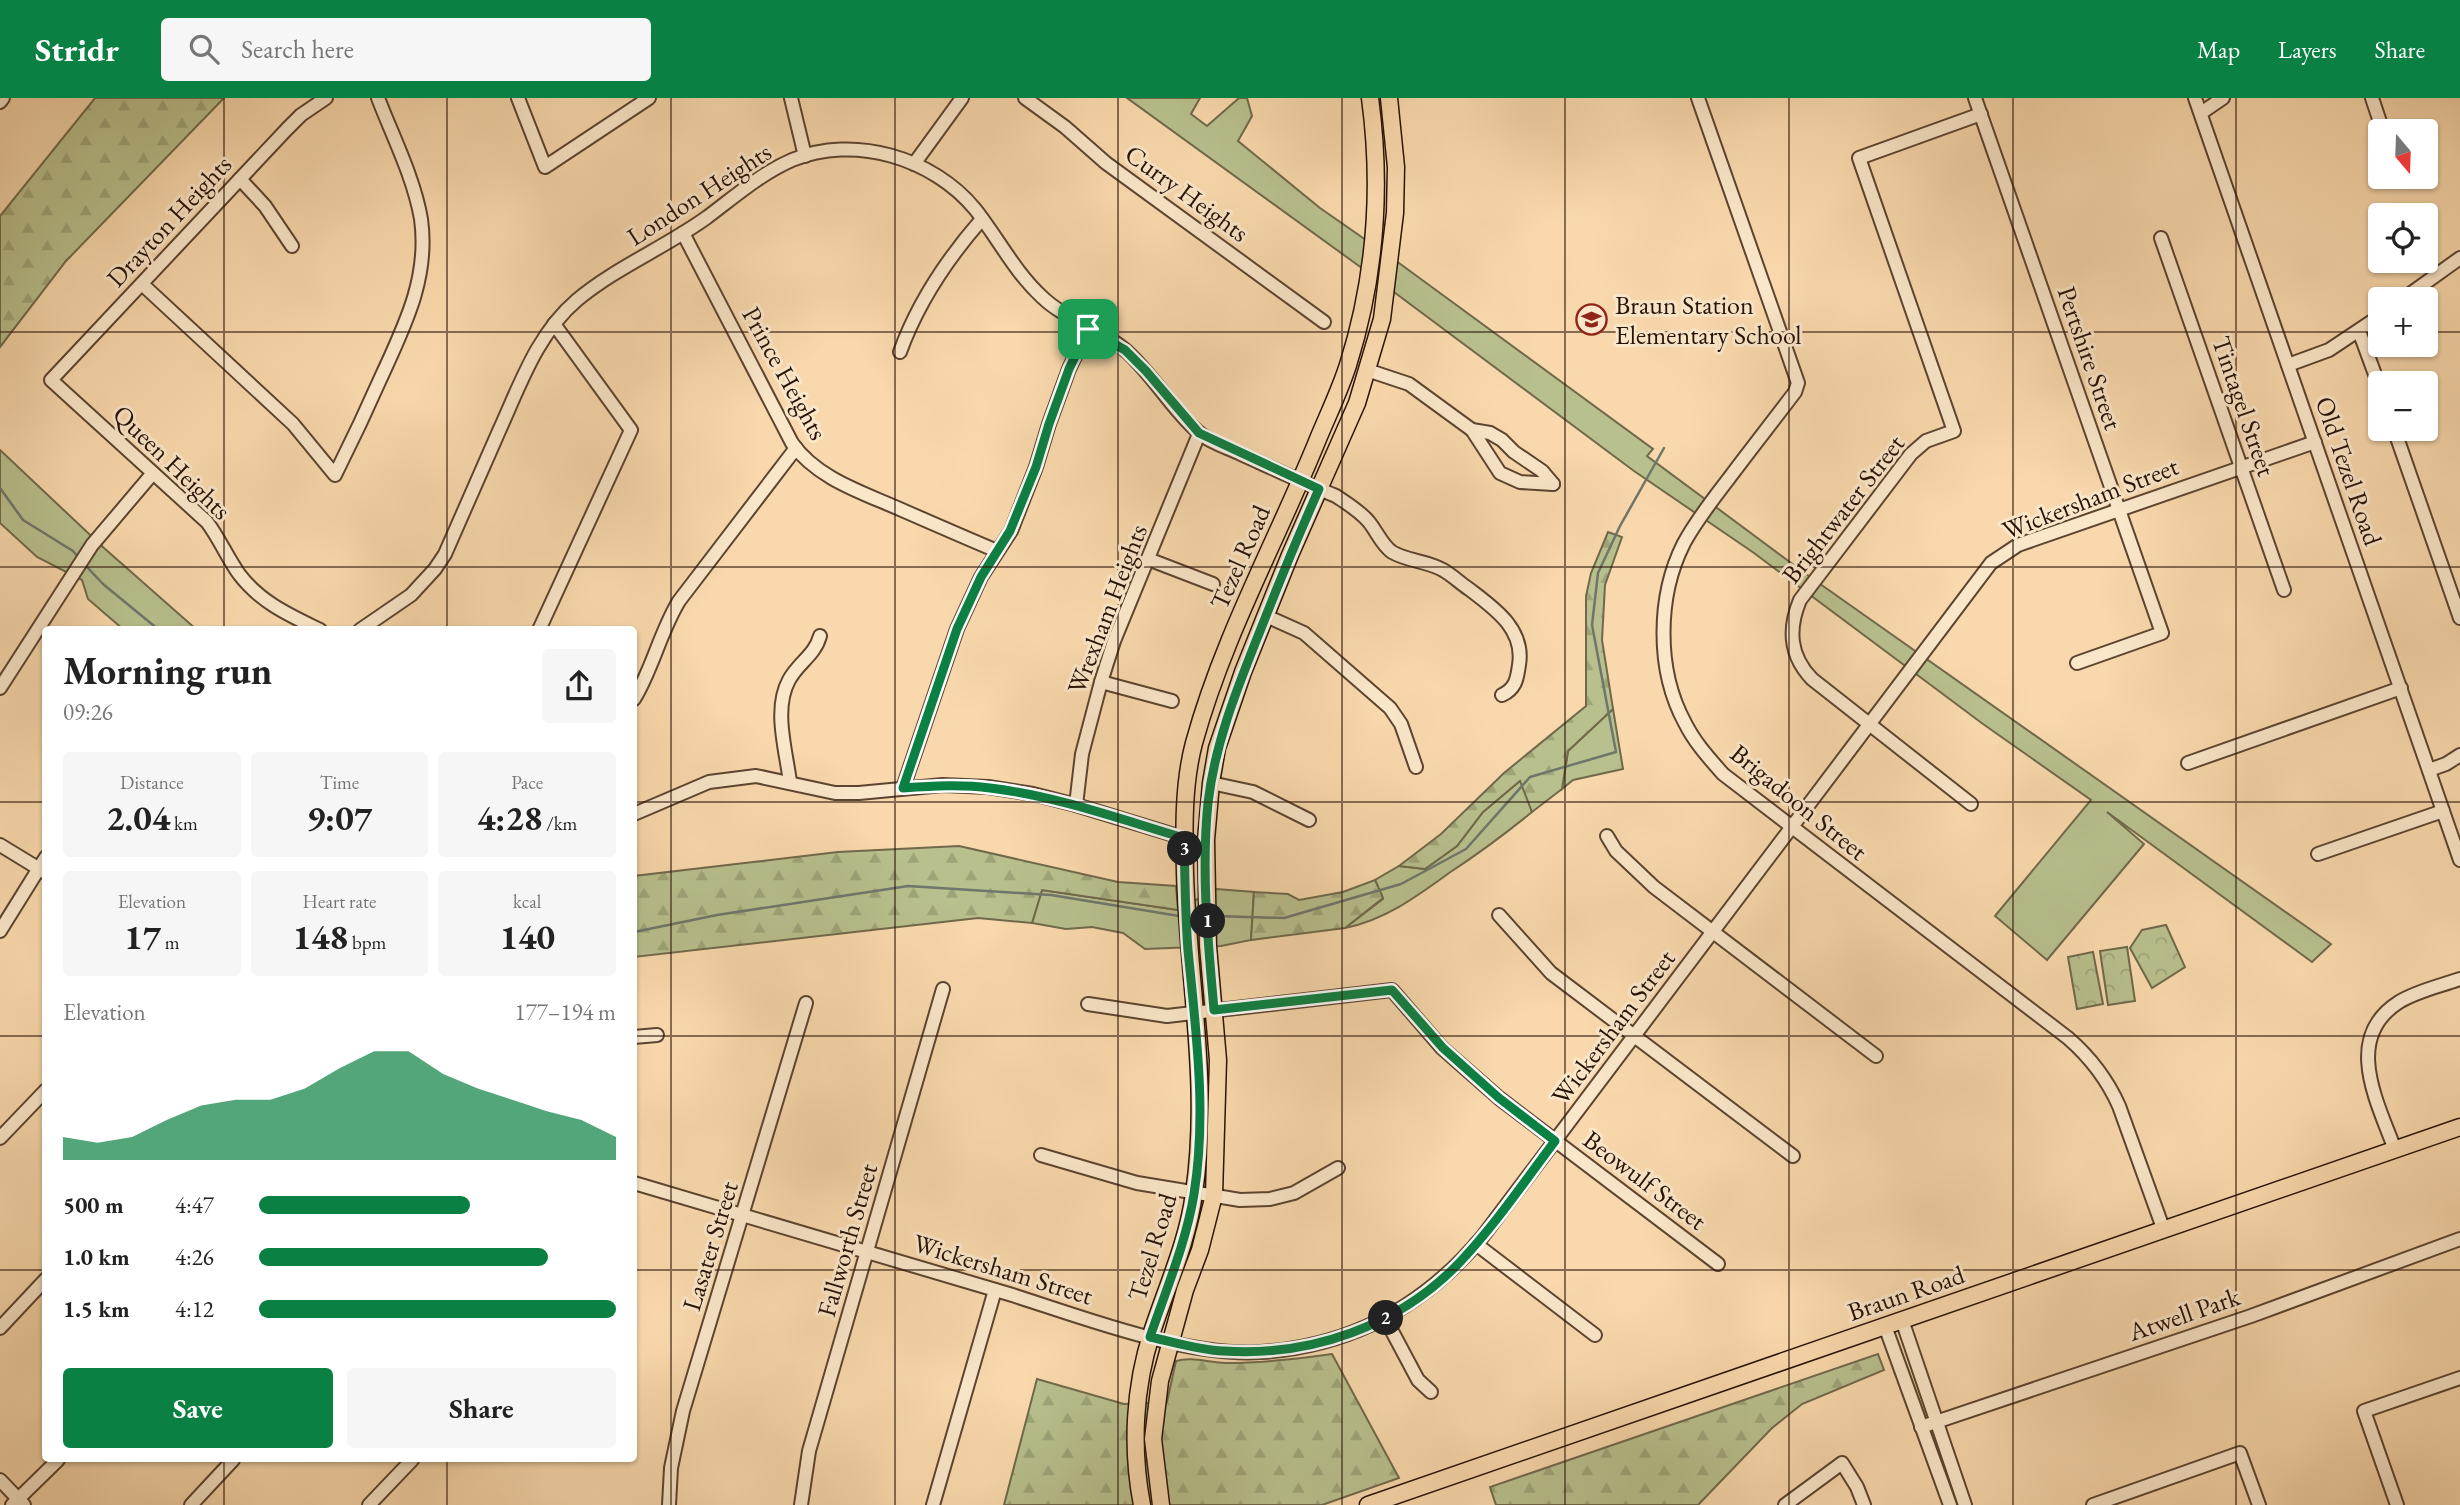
<!DOCTYPE html>
<meta charset="utf-8">
<style>
body{margin:0;font-family:"EB Garamond",serif;background:#f6f6f6;color:#222;height:100vh;display:flex;flex-direction:column;font-size:26px;white-space:nowrap}
*{box-sizing:border-box;margin:0}
p{font-size:23px;color:#767676}
.icon{flex:none;width:38px;height:38px;fill:none;stroke:currentColor;stroke-width:2;stroke-linecap:round;stroke-linejoin:round}
.map{position:relative;flex:1;overflow:hidden}
.drawer{position:absolute;left:42px;top:528px;width:595px;height:836px;display:flex;flex-direction:column;background:#fff;border-radius:7px;box-shadow:0 2px 5px #0004}
.drawer>*{flex:none}
.needle{width:46px;rotate:161deg}
.buttons{position:absolute;left:2368px;top:21px;display:grid;gap:14px}
.buttons a{display:grid;place-items:center;width:70px;height:70px;border-radius:7px;background:#fff;box-shadow:0 2px 5px #0004;font-size:35px}
.pin{position:absolute;display:grid;place-items:center;width:60px;height:60px;color:#fff;margin:-30px;border-radius:14px;box-shadow:0 4px 10px #0006}
.km{position:absolute;width:35px;height:35px;margin:-18px;border-radius:50%;background:#222;color:#fff;font-size:19px;line-height:35px;text-align:center}
.round{display:grid;place-items:center;flex:none;width:74px;height:74px;border-radius:7px;background:#f6f6f6}
.summary{display:flex;align-items:center;justify-content:space-between;height:119px;padding:0 21px}
h1{font-size:38px;font-weight:700;line-height:52px}
.metrics{display:grid;grid-template-columns:repeat(3,1fr);gap:10px;height:119px;padding:7px 21px}
.metrics div{display:grid;align-content:center;border-radius:7px;background:#f6f6f6;text-align:center}
.metrics b{font-size:35px;font-weight:700}
.metrics small{font-size:19px;font-weight:400}
.metrics p{font-size:19px}
.chart{height:196px;padding:14px 21px}
.chart p{display:flex;justify-content:space-between}
.chart svg{width:100%;height:126px;margin-top:7px;fill:#0b8043;opacity:.7}
.button{display:flex;gap:14px;margin-top:auto;padding:14px 21px}
.button a{flex:1;height:80px;border-radius:7px;background:#0b8043;color:#fff;font-size:28px;font-weight:700;line-height:80px;text-align:center}
.button a+a{background:#f6f6f6;color:#222}
ul{padding:0 21px;list-style:none;font-size:23px}
li{display:grid;grid-template-columns:112px 84px 1fr;align-items:center;height:52px}
li i{height:18px;border-radius:9px;background:#0b8043}
header{display:flex;align-items:center;gap:42px;box-sizing:border-box;height:98px;padding:0 35px;background:#0b8043;color:#fff}
header strong{font-size:33px}
nav{display:flex;gap:38px;margin-inline-start:auto;font-size:24px}
.search{width:490px;height:63px;background:#f6f6f6;display:flex;align-items:center;gap:18px;box-sizing:border-box;padding:0 24px;border-radius:7px;color:#767676;font-size:26px}
.map>svg:first-child{display:block}
.green{fill:#b8c08d;stroke:#70694a;stroke-width:2}
.forest{fill:url(#forest-firs);stroke:#70694a;stroke-width:2}
.park{fill:url(#park-crowns);stroke:#70694a;stroke-width:2}
.lines{fill:none;stroke-linecap:round;stroke-linejoin:round}
.stream{stroke:#6f766c;stroke-width:2.5}
.minor-casing{stroke:#5c4430;stroke-width:16}
.major-casing{stroke:#281207;stroke-width:19}
.minor{stroke:#fae6c9;stroke-width:12}
.major{stroke:#f8d8ac;stroke-width:16}
.route-casing{stroke:#fff;stroke-width:14}
.route{stroke:#0b8043;stroke-width:9}
.grid{fill:none;stroke:#281207;stroke-width:2;stroke-opacity:0.55}
.labels{text-anchor:middle;dominant-baseline:central;stroke-width:6;stroke-linejoin:round;paint-order:stroke}
.street-label{font-size:26px;fill:#281207;stroke:#fae6c9}
.poi-label{font-size:26px;fill:#281207;stroke:#fae6c9;text-anchor:start}
</style>
<header>
<strong>Stridr</strong>
<div class="search"><svg class="icon" aria-label="search" viewBox="0 0 24 24"><circle cx="10" cy="10" r="6"/><path d="M15 15l6 6"/></svg>Search here</div>
<nav><a>Map</a><a>Layers</a><a>Share</a></nav>
</header>
<div class="map">
<svg width="2460" height="1407" viewBox="0 0 2460 1407">
<defs>
<pattern id="forest-firs" width="22" height="20" patternUnits="userSpaceOnUse" patternTransform="scale(1.75)"><rect width="22" height="20" fill="#b8c08d"/><path d="M5 1l3.5 6h-7zM16 11l3.5 6h-7z" fill="#9ea478"/></pattern>
<pattern id="park-crowns" width="20" height="18" patternUnits="userSpaceOnUse" patternTransform="scale(1.75)"><rect width="20" height="18" fill="#b8c08d"/><path d="M2 6a3 3 0 1 1 6 0M12 15a3 3 0 1 1 6 0" fill="none" stroke="#9ea478"/></pattern>
</defs>
<rect width="100%" height="100%" fill="#f8d8ac"/>
<filter id="stains"><feTurbulence type="fractalNoise" baseFrequency=".00286" numOctaves="4"/><feColorMatrix values="0 0 0 0 .2 0 0 0 0 .09 0 0 0 0 .02 0 0 0 .5 -.17"/></filter>
<radialGradient id="worn" r=".72"><stop offset=".6" stop-color="#630" stop-opacity="0"/><stop offset="1" stop-color="#630" stop-opacity=".3"/></radialGradient>
<g class="green">
<path d="M1127,0H1200L1191,16L1207,28L1239,0H1247L1252,18L1238,43L1320,110L1399,165L1653,351L1647,358L1806,476L2331,846L2312,864L2107,714L2144,746L2047,862L1995,818L2091,702L1983,626L1754,455L1634,373L1359,168Z"/>
<path d="M0,352L104,450L197,532H124L88,501L82,482L37,459L0,425Z"/>
<path d="M1613,611L1623,671L1573,682L1562,691L1568,653Z"/>
<path d="M1521,682L1532,714C1505,736 1478,756 1449,775C1416,799 1385,822 1345,830L1383,801L1375,782L1399,768L1425,771L1457,748L1483,714Z"/>
<path d="M1216,791L1254,794L1251,842L1221,848L1145,851L1123,835L1092,829L1066,831L1032,825L1042,792L1178,812Z"/>
</g>
<g class="forest">
<path d="M95,0H224L66,163L0,249V118Z"/>
<path d="M1608,434L1622,439L1605,487L1602,542L1613,611L1568,653L1562,691L1532,714L1520,683L1483,714L1457,748L1425,771L1399,768L1441,736L1504,675L1586,608V498L1591,475Z"/>
<path d="M959,748L1118,784L1176,788L1178,812L1042,792L1032,825L978,820L634,859V778L838,754Z"/>
<path d="M1375,782L1383,800L1345,830L1251,842L1254,794L1288,796L1299,802L1343,794Z"/>
<path d="M1332,1256L1399,1380L1322,1407H1004L1037,1281L1124,1306L1167,1304L1176,1263C1192,1258 1209,1265 1226,1265C1261,1265 1297,1261 1332,1256Z"/>
<path d="M1878,1256L1884,1272L1802,1306L1772,1330L1698,1407H1496L1490,1389Z"/>
</g>
<g class="park">
<path d="M2166,827L2185,869L2152,890L2130,850L2142,832Z"/>
<path d="M2127,849L2135,903L2108,907L2100,853Z"/>
<path d="M2093,854L2103,906L2077,911L2068,859Z"/>
</g>
<g class="lines">
<g class="stream">
<path d="M0,390L23,422L73,453L79,460"/>
<path d="M86,468L103,486L159,532"/>
<path d="M1216,818L1284,820L1401,786L1466,751L1530,679L1616,654L1592,527L1598,475L1620,428L1664,350"/>
<path d="M634,834L717,817L908,788L1051,797L1179,818"/>
</g>
<defs>
<g id="minor">
<path d="M518,0L545,69L649,0"/>
<path d="M791,0L805,58"/>
<path d="M1025,0L1065,29L1106,65L1324,224"/>
<path d="M1698,0L1798,285L1795,294C1773,323 1751,351 1730,379C1714,400 1697,421 1684,445C1657,498 1656,572 1685,625C1695,645 1709,660 1723,676L2068,940C2091,960 2107,981 2119,1008L2163,1130"/>
<path d="M1975,0L2162,535L2077,565"/>
<path d="M2195,0L2460,762"/>
<path d="M2372,0L2383,33"/>
<path d="M0,4L3,0"/>
<path d="M2201,15L2223,0"/>
<path d="M914,66L962,0"/>
<path d="M240,81L265,108L292,148"/>
<path d="M683,135L792,345C817,381 864,395 902,412C934,426 966,440 997,453"/>
<path d="M2161,140L2284,492"/>
<path d="M142,186L293,326L335,377C352,343 368,309 383,275C406,225 429,178 421,121C414,80 393,39 378,0"/>
<path d="M2403,201L2460,160"/>
<path d="M2359,233L2380,290"/>
<path d="M900,254C918,204 947,161 982,121"/>
<path d="M2288,267L2329,252L2380,218"/>
<path d="M1367,272L1409,286L1472,332L1500,375L1520,384L1553,386"/>
<path d="M2394,331L2460,520"/>
<path d="M1472,332L1490,335L1502,342L1514,354L1542,373L1553,386"/>
<path d="M1148,461L1213,486"/>
<path d="M1266,518L1304,535L1390,610L1401,626L1416,669"/>
<path d="M320,532C289,517 260,504 239,476C227,459 219,440 207,424L51,282L287,31L301,17L326,0"/>
<path d="M360,532L411,497L435,471L445,456C463,415 481,374 499,333C520,287 537,236 577,202C615,170 664,150 706,120C733,100 760,76 792,62C854,36 933,60 975,111C998,140 1014,173 1042,199C1066,222 1099,230 1124,251C1152,275 1170,309 1197,333C1209,344 1226,349 1241,356C1272,370 1304,385 1336,398C1348,406 1360,413 1369,424C1377,434 1382,447 1392,454C1407,463 1427,463 1443,472C1452,477 1460,485 1469,491C1494,510 1525,531 1519,567C1517,582 1515,591 1502,597"/>
<path d="M539,532L631,332L554,226"/>
<path d="M1101,584L1172,603"/>
<path d="M0,590L92,447L153,375"/>
<path d="M634,601C653,570 660,534 679,503L796,350"/>
<path d="M2188,665L2401,590"/>
<path d="M2429,672L2446,666L2460,657"/>
<path d="M790,684C786,652 773,611 789,582C798,565 815,557 820,538"/>
<path d="M1211,685L1253,694L1309,722"/>
<path d="M903,690L957,531L981,479L1011,433L1036,369L1049,326L1069,271L1088,231"/>
<path d="M1971,706L1812,581C1789,557 1788,531 1800,502L1911,356L1926,343L1954,333L1859,60L1981,16"/>
<path d="M1076,707L1082,656L1101,584L1114,543L1199,336"/>
<path d="M634,716L709,684L756,678L835,695H859L943,687L988,689L1033,696L1076,707L1184,740"/>
<path d="M1607,738L1616,753L1654,789L1876,958"/>
<path d="M0,747L46,775"/>
<path d="M2318,756L2443,713"/>
<path d="M1499,817L1551,875L1793,1058"/>
<path d="M0,833L46,759"/>
<path d="M1088,906L1167,918L1392,892L1442,950L1499,1000L1718,1166"/>
<path d="M634,939L657,937"/>
<path d="M0,1040L46,992"/>
<path d="M2395,1052C2378,1005 2342,940 2399,904C2417,893 2440,888 2460,881"/>
<path d="M1041,1057L1137,1085L1240,1102L1270,1101L1294,1095L1338,1070"/>
<path d="M634,1085C759,1122 884,1159 1009,1196C1082,1219 1185,1259 1261,1254C1352,1248 1425,1208 1483,1138L1991,465L2018,447L2315,344"/>
<path d="M1476,1146L1595,1237"/>
<path d="M1385,1220L1418,1282L1431,1294"/>
<path d="M1902,1222L1965,1407"/>
<path d="M1885,1228L1950,1407"/>
<path d="M0,1230L46,1181"/>
<path d="M1921,1329L2251,1218L2460,1141"/>
<path d="M0,1382L24,1407"/>
<path d="M12,1407L58,1362"/>
<path d="M191,1407L233,1362"/>
<path d="M369,1407L412,1362"/>
<path d="M669,1407L671,1370L683,1313L806,905"/>
<path d="M801,1407L809,1353L943,891"/>
<path d="M933,1407L995,1192"/>
<path d="M1785,1407L1842,1365L1857,1389L1864,1407"/>
<path d="M2093,1407L2240,1355L2259,1407"/>
<path d="M2397,1407L2364,1313L2460,1280"/>
</g>
<g id="major">
<path d="M1142,1407C1131,1350 1134,1289 1152,1234C1167,1188 1188,1143 1194,1095C1210,988 1188,882 1185,775C1184,733 1183,686 1194,645C1223,539 1277,442 1318,341C1328,317 1340,292 1348,267C1375,181 1382,89 1370,0"/>
<path d="M1161,1407L1153,1341L1160,1283L1185,1192L1200,1152L1214,1097L1218,962L1208,848L1206,742L1211,685L1217,650L1243,574L1290,457L1357,305L1382,221L1395,115L1396,69L1389,0"/>
<path d="M1368,1407L2460,1029"/>
</g>
</defs>
<use href="#minor" class="minor-casing"/>
<use href="#major" class="major-casing"/>
<use href="#minor" class="minor"/>
<use href="#major" class="major"/>
</g>
<g class="lines">
<defs>
<path id="route" d="M1088,231L1125,252L1146,273L1199,335L1319,391C1299,436 1280,482 1262,528C1239,586 1215,643 1208,705C1201,773 1208,844 1214,912L1392,892L1443,950L1499,1000L1555,1043C1524,1084 1495,1127 1460,1164C1399,1228 1311,1259 1223,1253C1199,1252 1174,1244 1150,1239C1166,1192 1186,1145 1194,1096C1207,1015 1196,934 1188,852C1185,815 1185,778 1184,740C1120,721 1057,698 990,690C961,686 932,688 903,690L957,531L981,479L1010,433L1036,369L1049,326L1069,271Z"/>
</defs>
<use href="#route" class="route-casing"/>
<use href="#route" class="route"/>
</g>
<path class="grid" d="M224,0V532M447,0V532M671,0V1407M895,0V1407M1118,0V1407M1342,0V1407M1565,0V1407M1789,0V1407M2013,0V1407M2236,0V1407M0,234H2380M2426,234H2460M0,469H2460M0,704H46M634,704H2460M0,938H46M634,938H2460M0,1172H46M634,1172H2460M224,1362V1407M447,1362V1407"/>
<defs>
<symbol id="school-ring" viewBox="-11 -11 22 22"><circle r="9.5" fill="#fae6c9" stroke="#8f2418" stroke-width="1.5"/><path d="M0-5L7-2L0 1L-7-2ZM-4 1L0 2.5L4 1V4Q0 6-4 4Z" fill="#8f2418"/></symbol>
</defs>
<g fill-rule="evenodd">
<use href="#school-ring" x="1574" y="204" width="35" height="35"/>
</g>
<g class="labels">
<g class="street-label">
<text transform="translate(1187 95) rotate(36)">Curry Heights</text>
<text transform="translate(699 96) rotate(-33)">London Heights</text>
<text transform="translate(169 123) rotate(-47)">Drayton Heights</text>
<text transform="translate(2090 260) rotate(71)">Pertshire Street</text>
<text transform="translate(785 275) rotate(61)">Prince Heights</text>
<text transform="translate(2244 308) rotate(71)">Tintagel Street</text>
<text transform="translate(172 364) rotate(44)">Queen Heights</text>
<text transform="translate(2349 373) rotate(71)">Old Tezel Road</text>
<text transform="translate(2090 400) rotate(-21)">Wickersham Street</text>
<text transform="translate(1843 411) rotate(-52)">Brightwater Street</text>
<text transform="translate(1240 459) rotate(-66)">Tezel Road</text>
<text transform="translate(1107 511) rotate(-69)">Wrexham Heights</text>
<text transform="translate(1799 704) rotate(39)">Brigadoon Street</text>
<text transform="translate(1613 929) rotate(-53)">Wickersham Street</text>
<text transform="translate(1645 1082) rotate(37)">Beowulf Street</text>
<text transform="translate(847 1142) rotate(-74)">Fallworth Street</text>
<text transform="translate(710 1148) rotate(-73)">Lasater Street</text>
<text transform="translate(1152 1149) rotate(-73)">Tezel Road</text>
<text transform="translate(1003 1171) rotate(17)">Wickersham Street</text>
<text transform="translate(1906 1195) rotate(-19)">Braun Road</text>
<text transform="translate(2184 1216) rotate(-19)">Atwell Park</text>
</g>
<g class="poi-label">
<text x="1615" y="207">Braun Station<tspan x="1615" dy="30">Elementary School</tspan></text>
</g>
</g>
<rect width="100%" height="100%" filter="url(#stains)"/>
<rect width="100%" height="100%" fill="url(#worn)"/>
</svg>
<div class="buttons">
<a><svg class="needle" viewBox="-14 -14 28 28"><path d="M0-13l5 13h-10z" fill="#e53935"/><path d="M0 13l5-13h-10z" fill="#767676"/></svg></a>
<a><svg class="icon" aria-label="locate" viewBox="0 0 24 24"><circle cx="12" cy="12" r="6"/><path d="M12 2v4M12 18v4M2 12h4M18 12h4"/></svg></a>
<a>+</a>
<a>−</a>
</div>
<div class="pin" style="left:1088px;top:231px;background:#1e9e55"><svg class="icon" aria-label="arrive" viewBox="0 0 24 24"><path d="M6 21V4h12l-3 4 3 4H6"/></svg></div>
<b class="km" style="left:1208px;top:823px">1</b>
<b class="km" style="left:1386px;top:1220px">2</b>
<b class="km" style="left:1185px;top:751px">3</b>
<section class="drawer">
<div class="summary"><div><h1>Morning run</h1><p>09:26</p></div><a class="round"><svg class="icon" aria-label="share" viewBox="0 0 24 24"><path d="M12 15V3M7 8l5-5 5 5M5 13v7h14v-7"/></svg></a></div>
<div class="metrics">
<div><p>Distance</p><b>2.04<small> km</small></b></div>
<div><p>Time</p><b>9:07</b></div>
<div><p>Pace</p><b>4:28<small> /km</small></b></div>
</div>
<div class="metrics">
<div><p>Elevation</p><b>17<small> m</small></b></div>
<div><p>Heart rate</p><b>148<small> bpm</small></b></div>
<div><p>kcal</p><b>140</b></div>
</div>
<div class="chart"><p><span>Elevation</span>177–194 m</p>
<svg viewBox="0 0 160 44" preserveAspectRatio="none"><path d="M0 44V36L10 38L20 36L30 30L40 25L50 23L60 23L70 19L80 12L90 6L100 6L110 14L120 19L130 23L140 27L150 30L160 36V44z"/></svg>
</div>
<ul>
<li><b>500 m</b>4:47<i style="width:59%"></i></li>
<li><b>1.0 km</b>4:26<i style="width:81%"></i></li>
<li><b>1.5 km</b>4:12<i style="width:100%"></i></li>
</ul>
<div class="button"><a>Save</a><a>Share</a></div>
</section>
</div>
